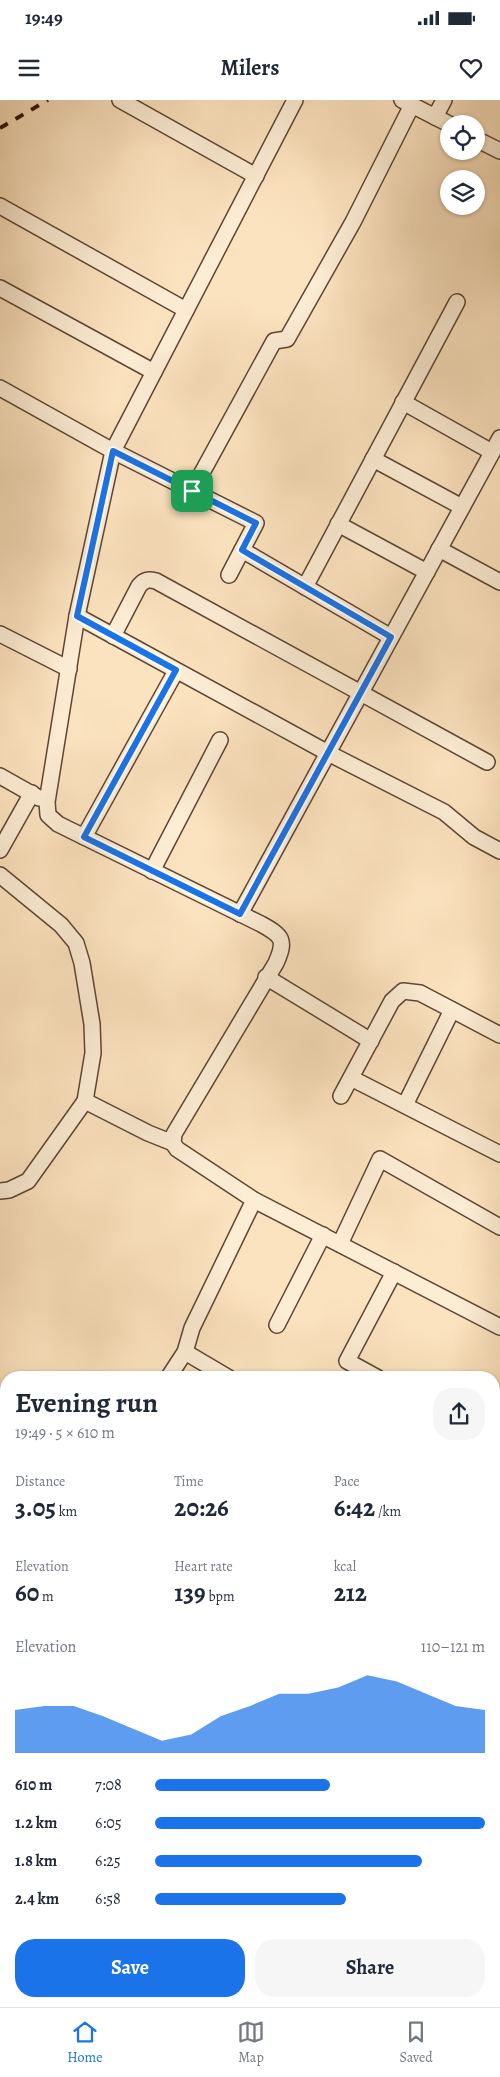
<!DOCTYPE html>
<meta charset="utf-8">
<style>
body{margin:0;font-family:Alegreya,serif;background:#f6f6f7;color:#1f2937;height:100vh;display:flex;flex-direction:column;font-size:19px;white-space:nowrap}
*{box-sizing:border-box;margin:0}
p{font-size:16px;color:#747a83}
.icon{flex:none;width:28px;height:28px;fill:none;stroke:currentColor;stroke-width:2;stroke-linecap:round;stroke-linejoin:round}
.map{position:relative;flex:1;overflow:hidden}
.drawer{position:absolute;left:0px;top:1271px;width:500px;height:636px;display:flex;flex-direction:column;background:#fff;border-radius:20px 20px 0 0;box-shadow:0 1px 4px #0004}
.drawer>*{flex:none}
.tools{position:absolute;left:440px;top:15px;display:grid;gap:10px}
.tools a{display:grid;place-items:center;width:45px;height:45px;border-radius:50%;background:#fff;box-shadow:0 1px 4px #0004;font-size:25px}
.pin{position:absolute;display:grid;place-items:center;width:42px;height:42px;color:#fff;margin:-21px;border-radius:10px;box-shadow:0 2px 8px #0006}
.round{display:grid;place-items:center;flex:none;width:52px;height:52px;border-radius:20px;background:#f6f6f7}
.overview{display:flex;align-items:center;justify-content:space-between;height:85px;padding:0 15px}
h1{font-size:28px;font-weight:700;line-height:38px}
.figures{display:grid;grid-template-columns:repeat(3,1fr);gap:8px;height:85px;padding:5px 15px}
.figures div{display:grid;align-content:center}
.figures b{font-size:25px;font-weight:700}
.figures small{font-size:14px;font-weight:400}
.figures p{font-size:14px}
.chart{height:140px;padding:10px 15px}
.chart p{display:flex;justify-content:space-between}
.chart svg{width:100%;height:90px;margin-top:5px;fill:#1a73e8;opacity:.7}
.cta{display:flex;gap:10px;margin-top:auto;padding:10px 15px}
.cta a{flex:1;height:58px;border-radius:20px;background:#1a73e8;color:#fff;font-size:20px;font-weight:700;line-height:58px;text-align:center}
.cta a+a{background:#f6f6f7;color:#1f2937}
ul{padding:0 15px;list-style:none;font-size:16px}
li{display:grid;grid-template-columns:80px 60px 1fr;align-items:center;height:38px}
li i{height:12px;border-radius:6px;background:#1a73e8}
.status{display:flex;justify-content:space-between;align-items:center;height:35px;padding:0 25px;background:#fff;direction:ltr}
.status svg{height:14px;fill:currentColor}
header{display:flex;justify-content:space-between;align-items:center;height:65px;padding:0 15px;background:#fff;font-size:22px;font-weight:700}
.menu{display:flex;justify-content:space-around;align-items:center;height:70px;border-top:1px solid #e0e1e3;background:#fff;font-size:14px;color:#747a83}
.menu a{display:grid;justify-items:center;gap:2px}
.menu .active{color:#1a73e8}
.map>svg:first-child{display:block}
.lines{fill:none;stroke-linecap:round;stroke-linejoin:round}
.minor-casing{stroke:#5d4634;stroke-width:18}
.minor{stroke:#fdedd5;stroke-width:15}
.rail{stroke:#281105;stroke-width:4;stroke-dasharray:9 9;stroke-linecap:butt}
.route-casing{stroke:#fff;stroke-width:10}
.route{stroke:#1a73e8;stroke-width:6}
</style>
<div class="status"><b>19:49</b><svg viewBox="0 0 49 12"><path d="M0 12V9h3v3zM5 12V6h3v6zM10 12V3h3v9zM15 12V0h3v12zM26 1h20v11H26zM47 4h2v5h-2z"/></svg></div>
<header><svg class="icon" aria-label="menu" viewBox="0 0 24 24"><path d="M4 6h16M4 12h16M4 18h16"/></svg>Milers<svg class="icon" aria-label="heart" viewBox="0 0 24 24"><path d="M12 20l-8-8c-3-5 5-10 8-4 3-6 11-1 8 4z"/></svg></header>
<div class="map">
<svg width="500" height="1907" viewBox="0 0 500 1907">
<rect width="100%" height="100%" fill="#fce3bf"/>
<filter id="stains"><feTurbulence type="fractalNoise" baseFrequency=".004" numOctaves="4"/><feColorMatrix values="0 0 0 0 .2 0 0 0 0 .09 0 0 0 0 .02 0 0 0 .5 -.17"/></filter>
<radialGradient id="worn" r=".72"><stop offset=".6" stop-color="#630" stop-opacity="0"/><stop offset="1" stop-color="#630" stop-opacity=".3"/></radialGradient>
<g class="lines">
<defs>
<g id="minor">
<path d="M120,0L256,76"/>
<path d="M295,0L113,351L77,516L47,702L48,715L58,724L261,824C283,836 286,840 276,863L174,1034L173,1043L177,1049L254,1100L500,1227"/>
<path d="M402,0L449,24"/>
<path d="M435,17L444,0"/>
<path d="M476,39L500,51"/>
<path d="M0,106L186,210"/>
<path d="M0,188L154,272"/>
<path d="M0,288L113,351L256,423L229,475"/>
<path d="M403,302L492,352"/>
<path d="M373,359L462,407"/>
<path d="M192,391L274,241L287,239L353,122L412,5"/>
<path d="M338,424L427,472"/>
<path d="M439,449L500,482"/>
<path d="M242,450L391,537"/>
<path d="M305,487L457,202"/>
<path d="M77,516L328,653L444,712L474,737L500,751"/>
<path d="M0,534L69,569"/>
<path d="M113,536L139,486C144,480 148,479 156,481L487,662"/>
<path d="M0,676L39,698"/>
<path d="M84,737L176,571"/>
<path d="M0,750L32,693"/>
<path d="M152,771L220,640"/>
<path d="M0,775L61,825L76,843L82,863L92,924L93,953L85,1001L148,1033L173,1043"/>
<path d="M240,814L500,338"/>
<path d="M266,877L371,941"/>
<path d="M351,978L500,1054"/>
<path d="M341,996L392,901L403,891L420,893L500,935"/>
<path d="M405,1005L452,910"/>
<path d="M0,1091L9,1090L28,1081L85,1001"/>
<path d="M340,1144L380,1059L500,1127"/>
<path d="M277,1225L323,1135"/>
<path d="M185,1252L229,1278"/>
<path d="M168,1278L185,1252L192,1228L254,1100"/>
<path d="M378,1278L347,1261L394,1172"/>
<path d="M494,1349L500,1337"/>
<path d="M0,1421L6,1424"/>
<path d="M494,1683L500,1687"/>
<path d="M494,1782L500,1785"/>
<path d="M0,1806L6,1794"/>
<path d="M494,1870L500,1874"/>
<path d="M172,1901L183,1907"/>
<path d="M283,1901L294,1907"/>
<path d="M411,1901L421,1907"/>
<path d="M0,1905L5,1907"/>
<path d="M196,1907L199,1901"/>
</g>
</defs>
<use href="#minor" class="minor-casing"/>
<use href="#minor" class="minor"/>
<path class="rail" d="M0,28L48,0"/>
</g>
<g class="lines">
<defs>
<path id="route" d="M113,351L256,423L242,450L391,537L240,814L84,737L176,570L77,516Z"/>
</defs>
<use href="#route" class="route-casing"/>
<use href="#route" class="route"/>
</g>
<rect width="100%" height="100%" filter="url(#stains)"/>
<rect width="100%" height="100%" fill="url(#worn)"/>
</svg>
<div class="tools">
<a><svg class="icon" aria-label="locate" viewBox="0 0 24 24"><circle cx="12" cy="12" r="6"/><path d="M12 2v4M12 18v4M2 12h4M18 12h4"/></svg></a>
<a><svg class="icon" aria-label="layers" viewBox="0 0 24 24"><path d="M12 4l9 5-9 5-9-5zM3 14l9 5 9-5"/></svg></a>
</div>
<div class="pin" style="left:192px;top:391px;background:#1e9e55"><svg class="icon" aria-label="arrive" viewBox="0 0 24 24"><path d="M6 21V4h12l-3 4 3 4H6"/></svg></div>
<section class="drawer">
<div class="overview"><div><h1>Evening run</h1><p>19:49 · 5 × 610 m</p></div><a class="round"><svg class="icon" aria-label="share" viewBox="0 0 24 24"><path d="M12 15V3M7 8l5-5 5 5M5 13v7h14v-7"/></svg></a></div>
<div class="figures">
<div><p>Distance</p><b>3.05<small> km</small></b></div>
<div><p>Time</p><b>20:26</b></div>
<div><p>Pace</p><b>6:42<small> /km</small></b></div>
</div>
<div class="figures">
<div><p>Elevation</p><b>60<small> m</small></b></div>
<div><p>Heart rate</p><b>139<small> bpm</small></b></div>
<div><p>kcal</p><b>212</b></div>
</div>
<div class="chart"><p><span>Elevation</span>110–121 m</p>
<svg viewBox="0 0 160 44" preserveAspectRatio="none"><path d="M0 44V23L10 21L20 21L30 26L40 32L50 38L60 35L70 26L80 21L90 15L100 15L110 12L120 6L130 9L140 15L150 21L160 23V44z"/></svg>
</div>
<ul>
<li><b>610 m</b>7:08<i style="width:53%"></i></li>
<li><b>1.2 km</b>6:05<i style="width:100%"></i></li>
<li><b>1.8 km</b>6:25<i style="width:81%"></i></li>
<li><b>2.4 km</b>6:58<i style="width:58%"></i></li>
</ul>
<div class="cta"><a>Save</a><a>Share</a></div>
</section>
</div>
<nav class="menu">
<a class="active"><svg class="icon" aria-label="home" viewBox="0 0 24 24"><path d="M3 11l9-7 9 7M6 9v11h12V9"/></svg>Home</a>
<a><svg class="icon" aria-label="map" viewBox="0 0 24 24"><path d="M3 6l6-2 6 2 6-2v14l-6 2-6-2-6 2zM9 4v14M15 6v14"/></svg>Map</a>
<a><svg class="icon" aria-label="saved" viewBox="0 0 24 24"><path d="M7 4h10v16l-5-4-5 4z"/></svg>Saved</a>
</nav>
